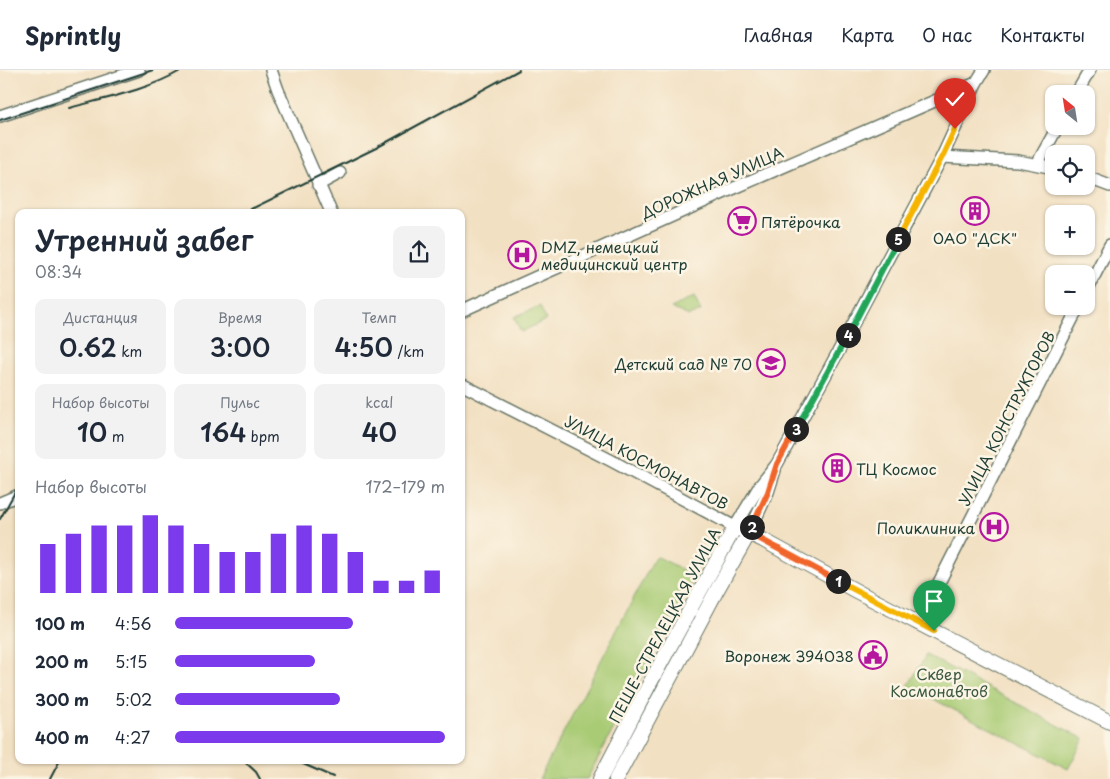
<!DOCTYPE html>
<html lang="ru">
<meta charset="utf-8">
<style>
body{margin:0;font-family:"Playpen Sans",sans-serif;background:#f2f2f3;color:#1f2937;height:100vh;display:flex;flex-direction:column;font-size:19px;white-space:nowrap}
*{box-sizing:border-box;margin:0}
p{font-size:16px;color:#747a83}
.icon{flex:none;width:28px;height:28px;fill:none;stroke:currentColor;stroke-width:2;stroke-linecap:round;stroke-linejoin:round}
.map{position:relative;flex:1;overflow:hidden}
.details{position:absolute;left:15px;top:139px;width:450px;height:555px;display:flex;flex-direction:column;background:#fff;border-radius:10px;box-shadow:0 1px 4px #0004}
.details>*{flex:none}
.needle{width:32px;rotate:330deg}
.tools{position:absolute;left:1045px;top:15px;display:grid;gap:10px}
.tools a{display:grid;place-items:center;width:50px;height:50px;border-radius:10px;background:#fff;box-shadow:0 1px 4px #0004;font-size:25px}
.pin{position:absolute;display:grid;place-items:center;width:42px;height:42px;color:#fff;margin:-51px -21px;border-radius:50% 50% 50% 0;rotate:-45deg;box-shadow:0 0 5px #0007}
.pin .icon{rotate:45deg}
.km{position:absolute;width:25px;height:25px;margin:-12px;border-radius:50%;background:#222;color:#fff;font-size:14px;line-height:25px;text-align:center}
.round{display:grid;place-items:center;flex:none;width:52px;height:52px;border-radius:10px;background:#f2f2f3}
.headline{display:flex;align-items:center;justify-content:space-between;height:85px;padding:0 20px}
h1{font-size:28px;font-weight:600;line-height:38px}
.stats{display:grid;grid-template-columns:repeat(3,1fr);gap:8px;height:85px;padding:5px 20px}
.stats div{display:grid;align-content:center;border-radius:10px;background:#f2f2f3;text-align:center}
.stats b{font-size:25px;font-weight:600}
.stats small{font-size:14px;font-weight:400}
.stats p{font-size:14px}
.chart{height:140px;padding:10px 20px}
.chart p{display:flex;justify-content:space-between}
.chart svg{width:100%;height:90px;margin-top:5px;stroke:#7c3aed;stroke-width:6}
ul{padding:0 20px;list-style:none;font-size:16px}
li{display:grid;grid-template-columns:80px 60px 1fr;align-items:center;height:38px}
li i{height:12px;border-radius:6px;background:#7c3aed}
header{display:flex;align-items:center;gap:30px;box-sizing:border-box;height:70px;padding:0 25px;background:#fff;border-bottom:1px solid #e0e1e3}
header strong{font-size:24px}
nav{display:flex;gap:28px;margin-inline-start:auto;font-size:18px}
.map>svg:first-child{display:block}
.green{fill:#a9cb74;stroke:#648454}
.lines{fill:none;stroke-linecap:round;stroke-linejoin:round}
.minor-casing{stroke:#697666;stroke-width:14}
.major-casing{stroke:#697666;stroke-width:16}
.minor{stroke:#fff;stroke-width:11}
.major{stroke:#fff;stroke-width:14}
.rail{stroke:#1f3d34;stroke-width:2}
.split-1-casing{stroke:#fff;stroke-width:10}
.split-2-casing{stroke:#fff;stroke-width:10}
.split-3-casing{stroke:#fff;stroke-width:10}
.split-4-casing{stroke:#fff;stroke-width:10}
.split-5-casing{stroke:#fff;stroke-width:10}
.split-6-casing{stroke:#fff;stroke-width:10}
.split-1{stroke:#f5b400;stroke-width:6}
.split-2{stroke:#f0652b;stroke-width:6}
.split-3{stroke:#f0652b;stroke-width:6}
.split-4{stroke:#22a559;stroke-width:6}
.split-5{stroke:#22a559;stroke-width:6}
.split-6{stroke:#f5b400;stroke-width:6}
.labels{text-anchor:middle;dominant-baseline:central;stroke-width:5;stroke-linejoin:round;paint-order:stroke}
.street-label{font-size:15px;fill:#1f3d34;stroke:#fcf5e5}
.poi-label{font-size:15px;fill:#1f3d34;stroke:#fcf5e5;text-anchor:start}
.park-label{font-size:15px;fill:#3b5941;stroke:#fcf5e5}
</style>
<header>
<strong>Sprintly</strong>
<nav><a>Главная</a><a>Карта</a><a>О нас</a><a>Контакты</a></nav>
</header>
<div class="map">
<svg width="1110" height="709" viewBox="0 0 1110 709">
<rect width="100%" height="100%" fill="#fcf5e5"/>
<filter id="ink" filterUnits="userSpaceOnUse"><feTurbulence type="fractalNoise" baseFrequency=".02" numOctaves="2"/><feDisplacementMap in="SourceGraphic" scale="10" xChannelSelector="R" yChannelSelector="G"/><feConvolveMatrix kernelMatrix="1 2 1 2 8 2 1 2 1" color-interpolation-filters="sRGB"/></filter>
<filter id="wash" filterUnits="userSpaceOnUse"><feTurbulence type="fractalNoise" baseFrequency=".0096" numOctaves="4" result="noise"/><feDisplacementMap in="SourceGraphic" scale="20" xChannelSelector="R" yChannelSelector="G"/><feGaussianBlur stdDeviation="1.12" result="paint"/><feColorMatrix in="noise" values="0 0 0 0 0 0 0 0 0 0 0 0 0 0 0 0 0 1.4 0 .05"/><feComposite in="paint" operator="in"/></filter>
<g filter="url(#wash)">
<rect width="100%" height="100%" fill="#f2e0c2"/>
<g class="green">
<path d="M694,227L701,241L689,246L671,238Z"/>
<path d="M540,236L546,250L521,262L514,247Z"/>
<path d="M658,487L695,506L587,709H539L654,489Z"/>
<path d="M926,585L1084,669L1068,699L908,616Z"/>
</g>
</g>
<g filter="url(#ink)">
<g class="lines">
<defs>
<g id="minor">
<path d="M271,0L278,20L331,142"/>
<path d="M1076,24L1090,0"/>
<path d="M0,46L139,0"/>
<path d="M942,87L1018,91L1054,98"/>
<path d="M1037,94L1058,56"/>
<path d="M1086,107L1110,116"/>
<path d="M318,115L340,103"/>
<path d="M1086,222L1110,175"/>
<path d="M461,241L732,119L976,13"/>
<path d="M461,314L610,390L735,457L759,417L777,394L836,286L942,87L976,13L984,0"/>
<path d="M0,433L19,425"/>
<path d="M749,463L768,422L775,400"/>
<path d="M918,554L1079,236"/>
</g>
<g id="major">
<path d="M600,709L650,613L735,457L763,470L858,522L1110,652"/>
<path d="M616,709L718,518L749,463"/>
</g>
</defs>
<use href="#minor" class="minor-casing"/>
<use href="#major" class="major-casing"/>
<use href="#minor" class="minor"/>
<use href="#major" class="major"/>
<g class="rail">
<path d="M69,38C107,28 148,20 182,0"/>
<path d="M0,50L153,0"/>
<path d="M245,142L376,78L519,0"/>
<path d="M0,449L19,415"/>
<path d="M243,690L256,702L260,709"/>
<path d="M294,690L333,707"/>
<path d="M50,709L60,690"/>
</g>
</g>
</g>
<g class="lines" filter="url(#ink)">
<defs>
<path id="split-1" d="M838,511L934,561"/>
<path id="split-2" d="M752,457L749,463L838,511"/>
<path id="split-3" d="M752,457L768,422L777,394L796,359"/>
<path id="split-4" d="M796,359L848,265"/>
<path id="split-5" d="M848,265L898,169"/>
<path id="split-6" d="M898,169L942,87L955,59"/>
</defs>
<use href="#split-1" class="split-1-casing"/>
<use href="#split-2" class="split-2-casing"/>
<use href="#split-3" class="split-3-casing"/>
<use href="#split-4" class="split-4-casing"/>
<use href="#split-5" class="split-5-casing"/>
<use href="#split-6" class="split-6-casing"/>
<use href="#split-1" class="split-1"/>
<use href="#split-2" class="split-2"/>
<use href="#split-3" class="split-3"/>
<use href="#split-4" class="split-4"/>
<use href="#split-5" class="split-5"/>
<use href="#split-6" class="split-6"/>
</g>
<defs>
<symbol id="building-ring" viewBox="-11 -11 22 22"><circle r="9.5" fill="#fcf5e5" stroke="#b5179e" stroke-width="1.5"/><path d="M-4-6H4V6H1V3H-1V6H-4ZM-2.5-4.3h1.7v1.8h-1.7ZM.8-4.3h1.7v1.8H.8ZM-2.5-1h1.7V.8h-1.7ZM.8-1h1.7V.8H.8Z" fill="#b5179e"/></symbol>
<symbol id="supermarket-ring" viewBox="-11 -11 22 22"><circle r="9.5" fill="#fcf5e5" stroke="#b5179e" stroke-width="1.5"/><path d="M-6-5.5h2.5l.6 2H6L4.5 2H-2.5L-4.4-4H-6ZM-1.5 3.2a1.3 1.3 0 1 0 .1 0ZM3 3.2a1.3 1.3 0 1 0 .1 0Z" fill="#b5179e"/></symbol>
<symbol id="hospital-ring" viewBox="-11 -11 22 22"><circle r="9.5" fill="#fcf5e5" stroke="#b5179e" stroke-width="1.5"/><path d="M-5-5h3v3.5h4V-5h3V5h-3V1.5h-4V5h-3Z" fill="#b5179e"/></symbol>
<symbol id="school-ring" viewBox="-11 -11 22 22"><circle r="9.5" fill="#fcf5e5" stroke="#b5179e" stroke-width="1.5"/><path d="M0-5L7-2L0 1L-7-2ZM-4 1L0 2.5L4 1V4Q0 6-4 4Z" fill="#b5179e"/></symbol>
<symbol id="civic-ring" viewBox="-11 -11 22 22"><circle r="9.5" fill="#fcf5e5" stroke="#b5179e" stroke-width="1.5"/><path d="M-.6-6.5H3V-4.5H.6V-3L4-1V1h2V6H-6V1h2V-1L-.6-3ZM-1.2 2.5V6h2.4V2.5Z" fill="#b5179e"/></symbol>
</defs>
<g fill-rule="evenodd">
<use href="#building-ring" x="959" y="125" width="32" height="32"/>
<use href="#supermarket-ring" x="726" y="135" width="32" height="32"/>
<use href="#hospital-ring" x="506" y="169" width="32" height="32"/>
<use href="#school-ring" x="755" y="277" width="32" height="32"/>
<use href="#building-ring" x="821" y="382" width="32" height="32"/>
<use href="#hospital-ring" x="978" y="441" width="32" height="32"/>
<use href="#civic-ring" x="857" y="569" width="32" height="32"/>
</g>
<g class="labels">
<g class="street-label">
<text transform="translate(712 112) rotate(-24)">ДОРОЖНАЯ УЛИЦА</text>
<text transform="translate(1006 348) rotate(-63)">УЛИЦА КОНСТРУКТОРОВ</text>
<text transform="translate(647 392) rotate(28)">УЛИЦА КОСМОНАВТОВ</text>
<text transform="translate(664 555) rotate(-62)">ПЕШЕ-СТРЕЛЕЦКАЯ УЛИЦА</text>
</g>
<g class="poi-label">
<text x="761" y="151">Пятёрочка</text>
<text x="975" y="167" text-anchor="middle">ОАО "ДСК"</text>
<text x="541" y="176">DMZ, немецкий<tspan x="541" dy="17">медицинский центр</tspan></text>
<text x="752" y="293" text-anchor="end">Детский сад № 70</text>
<text x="856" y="398">ТЦ Космос</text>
<text x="975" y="457" text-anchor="end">Поликлиника</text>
<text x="854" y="585" text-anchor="end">Воронеж 394038</text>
</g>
<g class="park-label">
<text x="939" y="603">Сквер<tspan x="939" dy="17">Космонавтов</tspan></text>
</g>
</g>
</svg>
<div class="tools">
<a><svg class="needle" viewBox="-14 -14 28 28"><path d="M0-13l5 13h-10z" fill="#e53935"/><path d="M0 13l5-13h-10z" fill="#747a83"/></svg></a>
<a><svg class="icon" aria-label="locate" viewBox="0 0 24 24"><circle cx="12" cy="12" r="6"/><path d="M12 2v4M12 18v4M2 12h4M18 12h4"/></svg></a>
<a>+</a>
<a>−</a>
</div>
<div class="pin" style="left:934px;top:561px;background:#1e9e55"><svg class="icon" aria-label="arrive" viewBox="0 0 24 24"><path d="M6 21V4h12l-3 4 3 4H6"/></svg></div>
<div class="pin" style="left:955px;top:59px;background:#d93025"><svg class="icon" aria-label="check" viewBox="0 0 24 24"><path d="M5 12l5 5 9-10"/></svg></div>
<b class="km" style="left:838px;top:511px">1</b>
<b class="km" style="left:752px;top:457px">2</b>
<b class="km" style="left:796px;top:359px">3</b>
<b class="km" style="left:848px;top:265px">4</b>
<b class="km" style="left:898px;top:169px">5</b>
<section class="details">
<div class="headline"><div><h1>Утренний забег</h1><p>08:34</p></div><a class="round"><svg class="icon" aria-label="share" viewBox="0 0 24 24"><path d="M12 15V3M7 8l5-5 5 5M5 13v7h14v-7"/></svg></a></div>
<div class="stats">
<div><p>Дистанция</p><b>0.62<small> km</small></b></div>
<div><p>Время</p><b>3:00</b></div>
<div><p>Темп</p><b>4:50<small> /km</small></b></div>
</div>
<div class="stats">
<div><p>Набор высоты</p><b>10<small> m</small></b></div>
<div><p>Пульс</p><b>164<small> bpm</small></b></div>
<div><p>kcal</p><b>40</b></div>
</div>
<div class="chart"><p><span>Набор высоты</span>172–179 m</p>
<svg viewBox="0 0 160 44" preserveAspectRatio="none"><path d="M5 44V20M15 44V15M25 44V11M35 44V11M45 44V6M55 44V11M65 44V20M75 44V24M85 44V24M95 44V15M105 44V11M115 44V15M125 44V24M135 44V38M145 44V38M155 44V33"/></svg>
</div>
<ul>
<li><b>100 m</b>4:56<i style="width:66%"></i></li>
<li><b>200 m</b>5:15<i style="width:52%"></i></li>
<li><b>300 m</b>5:02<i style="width:61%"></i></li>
<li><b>400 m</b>4:27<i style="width:100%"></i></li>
</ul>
</section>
</div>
